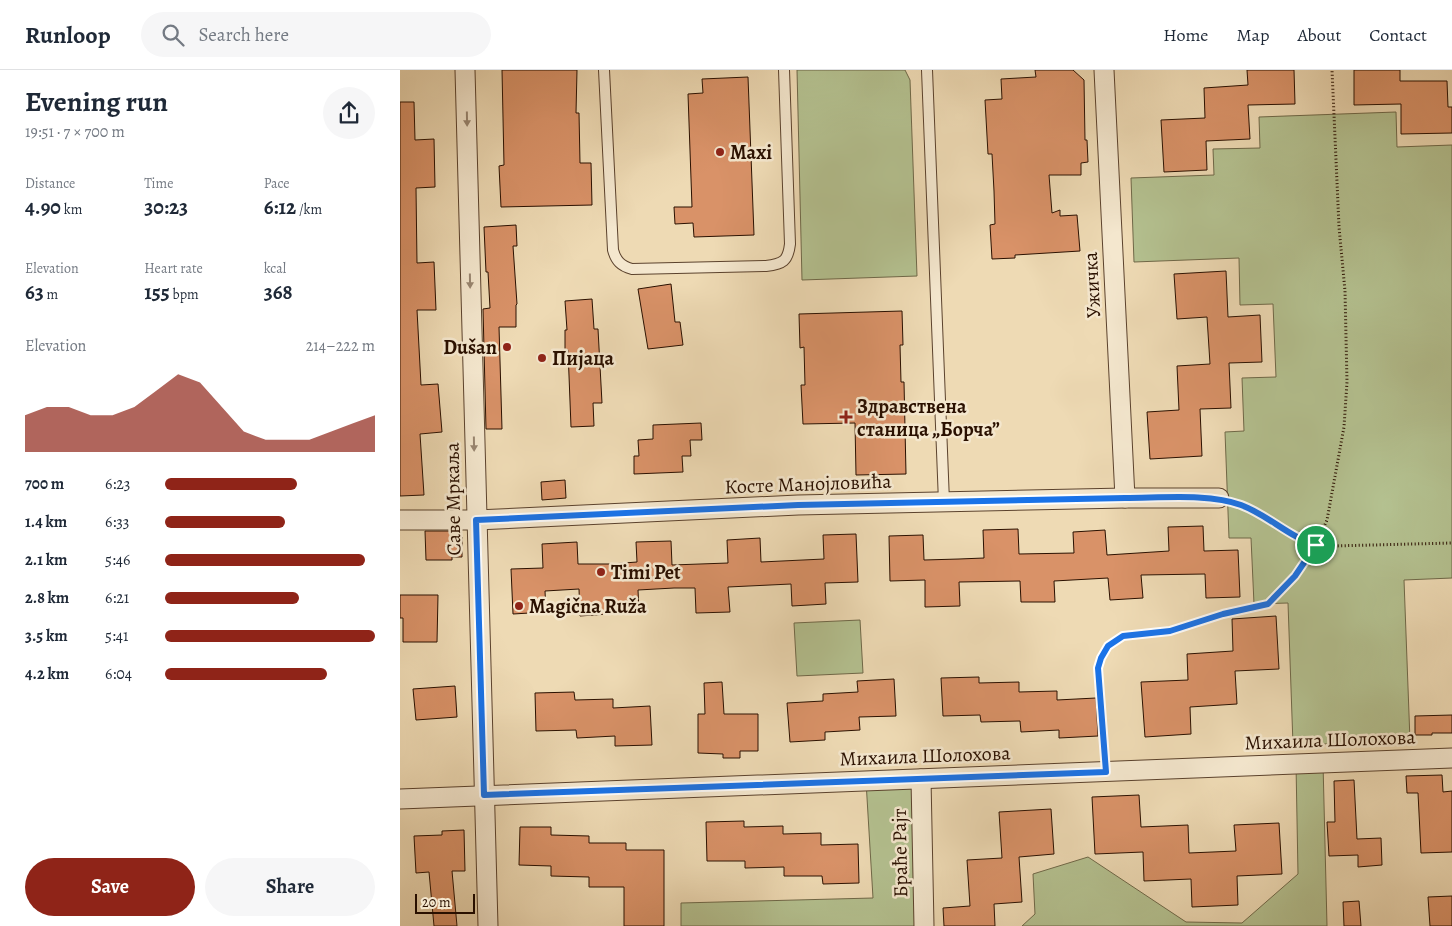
<!DOCTYPE html>
<meta charset="utf-8">
<style>
body{margin:0;font-family:Alegreya,serif;background:#f6f6f7;color:#1f2937;height:100vh;display:flex;flex-direction:column;font-size:19px;white-space:nowrap}
*{box-sizing:border-box;margin:0}
p{font-size:16px;color:#747a83}
.icon{flex:none;width:28px;height:28px;fill:none;stroke:currentColor;stroke-width:2;stroke-linecap:round;stroke-linejoin:round}
.map{position:relative;flex:1;overflow:hidden}
.panel{display:flex;flex-direction:column;background:#fff;width:400px}
.panel>*{flex:none}
.scale{position:absolute;left:15px;bottom:12px;width:60px;box-sizing:border-box;padding-left:5px;border:2px solid #2a1000;border-top:0;font-size:14px;line-height:18px;white-space:nowrap;color:#2a1000;-webkit-text-stroke:4px #f4e7ce;paint-order:stroke}
.pin{position:absolute;display:grid;place-items:center;width:42px;height:42px;color:#fff;margin:-21px;border:2px solid #fff;border-radius:50%;box-shadow:0 1px 5px #0007}
.round{display:grid;place-items:center;flex:none;width:52px;height:52px;border-radius:26px;background:#f6f6f7}
.summary{display:flex;align-items:center;justify-content:space-between;height:85px;padding:0 25px}
h1{font-size:28px;font-weight:700;line-height:38px}
.stats{display:grid;grid-template-columns:repeat(3,1fr);gap:8px;height:85px;padding:5px 25px}
.stats div{display:grid;align-content:center}
.stats b{font-size:21px;font-weight:700}
.stats small{font-size:14px;font-weight:400}
.stats p{font-size:14px}
.chart{height:140px;padding:10px 25px}
.chart p{display:flex;justify-content:space-between}
.chart svg{width:100%;height:90px;margin-top:5px;fill:#8f2418;opacity:.7}
.button{display:flex;gap:10px;margin-top:auto;padding:10px 25px}
.button a{flex:1;height:58px;border-radius:30px;background:#8f2418;color:#fff;font-size:20px;font-weight:700;line-height:58px;text-align:center}
.button a+a{background:#f6f6f7;color:#1f2937}
ul{padding:0 25px;list-style:none;font-size:16px}
li{display:grid;grid-template-columns:80px 60px 1fr;align-items:center;height:38px}
li i{height:12px;border-radius:6px;background:#8f2418}
header{display:flex;align-items:center;gap:30px;box-sizing:border-box;height:70px;padding:0 25px;background:#fff;border-bottom:1px solid #e0e1e3}
header strong{font-size:24px}
nav{display:flex;gap:28px;margin-inline-start:auto;font-size:18px}
.search{width:350px;height:45px;background:#f6f6f7;display:flex;align-items:center;gap:12px;box-sizing:border-box;padding:0 18px;border-radius:28px;color:#747a83;font-size:19px}
main{display:flex;flex:1;min-height:0}
.map>svg:first-child{display:block}
.green{fill:#b4c190;stroke:#6f6848}
.building{fill:#d99268;stroke:#2a1000}
.lines{fill:none;stroke-linecap:round;stroke-linejoin:round}
.service-casing{stroke:#5b422d;stroke-width:12}
.minor-casing{stroke:#5b422d;stroke-width:21}
.path{stroke:#2a1000;stroke-width:3;stroke-dasharray:1 2.5;stroke-linecap:butt}
.service{stroke:#f4e7ce;stroke-width:10}
.minor{stroke:#f4e7ce;stroke-width:19}
.oneway{fill:#998671}
.route-casing{stroke:#fff;stroke-width:10}
.route{stroke:#1a73e8;stroke-width:6}
.poi-dot{fill:#8f2418;stroke:#f4e7ce;stroke-width:2}
.labels{text-anchor:middle;dominant-baseline:central;stroke-width:5;stroke-linejoin:round;paint-order:stroke}
.poi-label{font-size:20px;font-weight:bold;fill:#2a1000;stroke:#f4e7ce;text-anchor:start}
.street-label{font-size:20px;fill:#2a1000;stroke:#f4e7ce}
</style>
<header>
<strong>Runloop</strong>
<div class="search"><svg class="icon" aria-label="search" viewBox="0 0 24 24"><circle cx="10" cy="10" r="6"/><path d="M15 15l6 6"/></svg>Search here</div>
<nav><a>Home</a><a>Map</a><a>About</a><a>Contact</a></nav>
</header>
<main>
<section class="panel">
<div class="summary"><div><h1>Evening run</h1><p>19:51 · 7 × 700 m</p></div><a class="round"><svg class="icon" aria-label="share" viewBox="0 0 24 24"><path d="M12 15V3M7 8l5-5 5 5M5 13v7h14v-7"/></svg></a></div>
<div class="stats">
<div><p>Distance</p><b>4.90<small> km</small></b></div>
<div><p>Time</p><b>30:23</b></div>
<div><p>Pace</p><b>6:12<small> /km</small></b></div>
</div>
<div class="stats">
<div><p>Elevation</p><b>63<small> m</small></b></div>
<div><p>Heart rate</p><b>155<small> bpm</small></b></div>
<div><p>kcal</p><b>368</b></div>
</div>
<div class="chart"><p><span>Elevation</span>214–222 m</p>
<svg viewBox="0 0 160 44" preserveAspectRatio="none"><path d="M0 44V26L10 22L20 22L30 26L40 26L50 22L60 14L70 6L80 10L90 22L100 34L110 38L120 38L130 38L140 34L150 30L160 26V44z"/></svg>
</div>
<ul>
<li><b>700 m</b>6:23<i style="width:63%"></i></li>
<li><b>1.4 km</b>6:33<i style="width:57%"></i></li>
<li><b>2.1 km</b>5:46<i style="width:95%"></i></li>
<li><b>2.8 km</b>6:21<i style="width:64%"></i></li>
<li><b>3.5 km</b>5:41<i style="width:100%"></i></li>
<li><b>4.2 km</b>6:04<i style="width:77%"></i></li>
</ul>
<div class="button"><a>Save</a><a>Share</a></div>
</section>
<div class="map">
<svg width="1052" height="856" viewBox="0 0 1052 856">
<rect width="100%" height="100%" fill="#eedab4"/>
<filter id="stains"><feTurbulence type="fractalNoise" baseFrequency=".004" numOctaves="4"/><feColorMatrix values="0 0 0 0 .2 0 0 0 0 .09 0 0 0 0 .02 0 0 0 .5 -.17"/></filter>
<radialGradient id="worn" r=".72"><stop offset=".6" stop-color="#630" stop-opacity="0"/><stop offset="1" stop-color="#630" stop-opacity=".3"/></radialGradient>
<g class="green">
<path d="M397,0H505L510,10L517,206L402,210Z"/>
<path d="M996,42L997,77L1052,75V508L1004,510L1010,671L893,675L888,533L854,534L851,468H829L825,362L844,361L842,308L876,307L873,234L840,235L839,188L734,192L731,108L814,105L813,79L860,78L859,47Z"/>
<path d="M460,550L463,603L397,606L394,553Z"/>
<path d="M923,693L927,856H622L635,844L633,804L688,787L786,852L842,853L898,804L896,694Z"/>
<path d="M521,709L524,856H281V833L473,828L466,711Z"/>
</g>
<g class="building">
<path d="M102,0H177L176,43H179L180,93H191L192,135L101,137L99,96L104,95Z"/>
<path d="M635,0H673L684,10L685,70H687L688,92L681,93V105H649L652,143L660,140V146L677,145L680,181L615,185V188L592,189L590,155L595,154L594,121L592,84H588L585,30L602,29L601,9L636,7Z"/>
<path d="M847,0H894L895,34L848,35L850,69L806,71L807,100L764,102L761,50L805,48L804,18L848,15Z"/>
<path d="M954,0H1000V11H1047L1048,37H1052V63L1001,64V34L954,35Z"/>
<path d="M348,7L354,165L294,167L293,153L275,154L274,137H292L288,24L303,23L302,9Z"/>
<path d="M0,32H14L15,70L34,69L35,117L16,118L17,193L34,192L36,240H17L21,315L38,314L42,362L20,364L24,425L0,426Z"/>
<path d="M116,155L117,176H113L117,234L116,235V257H99L102,359H86L83,239L90,238L88,202H86L84,157Z"/>
<path d="M826,201L828,247L860,245L862,292L829,293L831,338L800,339L802,386L750,389L747,342L779,340L777,296L810,294L807,247L777,249L774,204Z"/>
<path d="M271,214L275,252H280L283,275L248,279L238,219Z"/>
<path d="M192,229L194,259H198L202,333H193L194,356L171,357L168,280H165V260H167L165,231Z"/>
<path d="M502,241L503,275H500L501,312H504L506,404L456,405L455,353L403,354L401,315H405L404,277L400,278L399,244Z"/>
<path d="M301,353L302,370H290L291,386H282L283,402L234,404V386H239L238,370L253,369V355Z"/>
<path d="M165,410L166,428L142,430L141,412Z"/>
<path d="M803,456L804,481L838,480L840,527L806,528L805,504L741,505L743,528L710,530L708,508L654,511L655,532H621L620,511L559,512L560,536L525,537V510L490,511L489,466L523,465L524,490L559,489L584,488L583,460L618,459L619,484L674,483L673,462L705,460L707,485L769,481L768,457Z"/>
<path d="M25,461H52V467H62V487H52V490H26Z"/>
<path d="M456,464L458,512L425,513L426,534L392,536L391,514L328,517L330,542L296,543L295,518H274L238,520L239,541L207,542L208,544L180,546L179,519L145,521L146,542L113,544L111,499L143,498L142,474L177,472L178,494H211L237,492L236,472L271,471L272,495L328,493L327,470L360,468L361,492L424,489L423,465Z"/>
<path d="M0,525H38L37,572H3V548H0Z"/>
<path d="M876,546L879,599L835,601L837,634L790,637L791,664L745,667L741,612L788,610L787,584L833,581L832,549Z"/>
<path d="M579,607V613L619,612V622L657,621V630L696,628L698,666L659,668V660L621,662L620,651L581,652L580,645L543,646L541,608Z"/>
<path d="M494,609L496,646L459,647L460,660L425,662V670L390,672L387,633L423,631V624L458,622L457,611Z"/>
<path d="M322,612L324,644H358V681H340V688H323V684L298,683V644H305L304,613Z"/>
<path d="M55,616L57,647L16,650L13,619Z"/>
<path d="M174,622L175,630L213,629V638L250,636L252,675L215,676V666L177,668L176,660L136,661L135,623Z"/>
<path d="M1052,645V663H1032V665H1015V646Z"/>
<path d="M1042,705L1043,722L1052,721V782L1021,783L1018,723H1007L1006,706Z"/>
<path d="M954,710L957,769L981,768L982,795L958,797V785L929,786L927,752H935L934,711Z"/>
<path d="M739,725L741,757L788,755L789,783L836,781L834,755L879,753L882,804L837,806L838,835L792,837L791,809L744,811L743,782L695,784L692,727Z"/>
<path d="M651,739L654,784L619,787L622,832L594,834L595,856H544L543,838L570,836L567,790L602,788L599,742Z"/>
<path d="M344,751V757L383,756V764L421,763V775L458,774L459,813L423,814L422,806H384V797L345,798V791H307L306,752Z"/>
<path d="M120,757H151V765L189,766V773H226V780H264V856H224V817H189V807L151,806V796L119,795Z"/>
<path d="M64,760L65,801H52L57,856H34L29,802L16,803L14,766L42,765V761Z"/>
<path d="M1052,826V856H1030L1028,827Z"/>
<path d="M959,831L961,856H944L943,832Z"/>
</g>
<g class="lines">
<defs>
<g id="service">
<path d="M204,0L213,180C216,191 221,196 232,199L366,196C383,194 388,191 390,174L384,0"/>
<path d="M527,0L544,432"/>
</g>
<g id="minor">
<path d="M65,0L88,856"/>
<path d="M704,0L725,428"/>
<path d="M0,450H76L398,435L725,428H819"/>
<path d="M521,709L524,856"/>
<path d="M0,729L1052,688"/>
</g>
</defs>
<use href="#service" class="service-casing"/>
<use href="#minor" class="minor-casing"/>
<g class="path">
<path d="M836,433L864,446L908,472L933,476L1052,473"/>
<path d="M705,683L698,598L701,588L709,576L723,566L770,561L823,544L868,533L895,506L907,491L916,475L927,450L944,357L947,312L945,221L939,157L932,0"/>
</g>
<use href="#service" class="service"/>
<use href="#minor" class="minor"/>
</g>
<defs><path id="oneway-solid" d="M-6-.8H1V-3.2L6.5 0L1 3.2V.8H-6Z" transform="scale(1.25)"/></defs>
<g class="oneway">
<use href="#oneway-solid" transform="translate(67 49) rotate(89)"/>
<use href="#oneway-solid" transform="translate(70 211) rotate(89)"/>
<use href="#oneway-solid" transform="translate(74 374) rotate(89)"/>
</g>
<g class="lines">
<defs>
<path id="route" d="M725,428C760,428 810,423 841,435C868,445 889,467 916,475L895,506L868,534L823,544L770,561L723,566L708,576L701,588L698,598L706,702L84,725L76,450L398,435Z"/>
</defs>
<use href="#route" class="route-casing"/>
<use href="#route" class="route"/>
</g>
<g class="poi-dot">
<circle cx="320" cy="82" r="5"/>
<circle cx="107" cy="277" r="5"/>
<circle cx="142" cy="288" r="5"/>
<path d="M443.5 339.5h5v5h5v5h-5v5h-5v-5h-5v-5h5z"/>
<circle cx="201" cy="502" r="5"/>
<circle cx="119" cy="536" r="5"/>
</g>
<g class="labels">
<g class="poi-label">
<text x="330" y="82">Maxi</text>
<text x="97" y="277" text-anchor="end">Dušan</text>
<text x="152" y="288">Пијаца</text>
<text x="457" y="336">Здравствена<tspan x="457" dy="23">станица „Борча”</tspan></text>
<text x="211" y="502">Timi Pet</text>
<text x="129" y="536">Magična Ruža</text>
</g>
<g class="street-label">
<text transform="translate(692 215) rotate(-93)">Ужичка</text>
<text transform="translate(408 414) rotate(-2)">Косте Манојловића</text>
<text transform="translate(53 429) rotate(-91)">Саве Мркаља</text>
<text transform="translate(930 670) rotate(-2)">Михаила Шолохова</text>
<text transform="translate(525 686) rotate(-2)">Михаила Шолохова</text>
<text transform="translate(500 783) rotate(-91)">Браће Рајт</text>
</g>
</g>
<rect width="100%" height="100%" filter="url(#stains)"/>
<rect width="100%" height="100%" fill="url(#worn)"/>
</svg>
<div class="scale">20 m</div>
<div class="pin" style="left:916px;top:475px;background:#1e9e55"><svg class="icon" aria-label="arrive" viewBox="0 0 24 24"><path d="M6 21V4h12l-3 4 3 4H6"/></svg></div>
</div>
</main>
